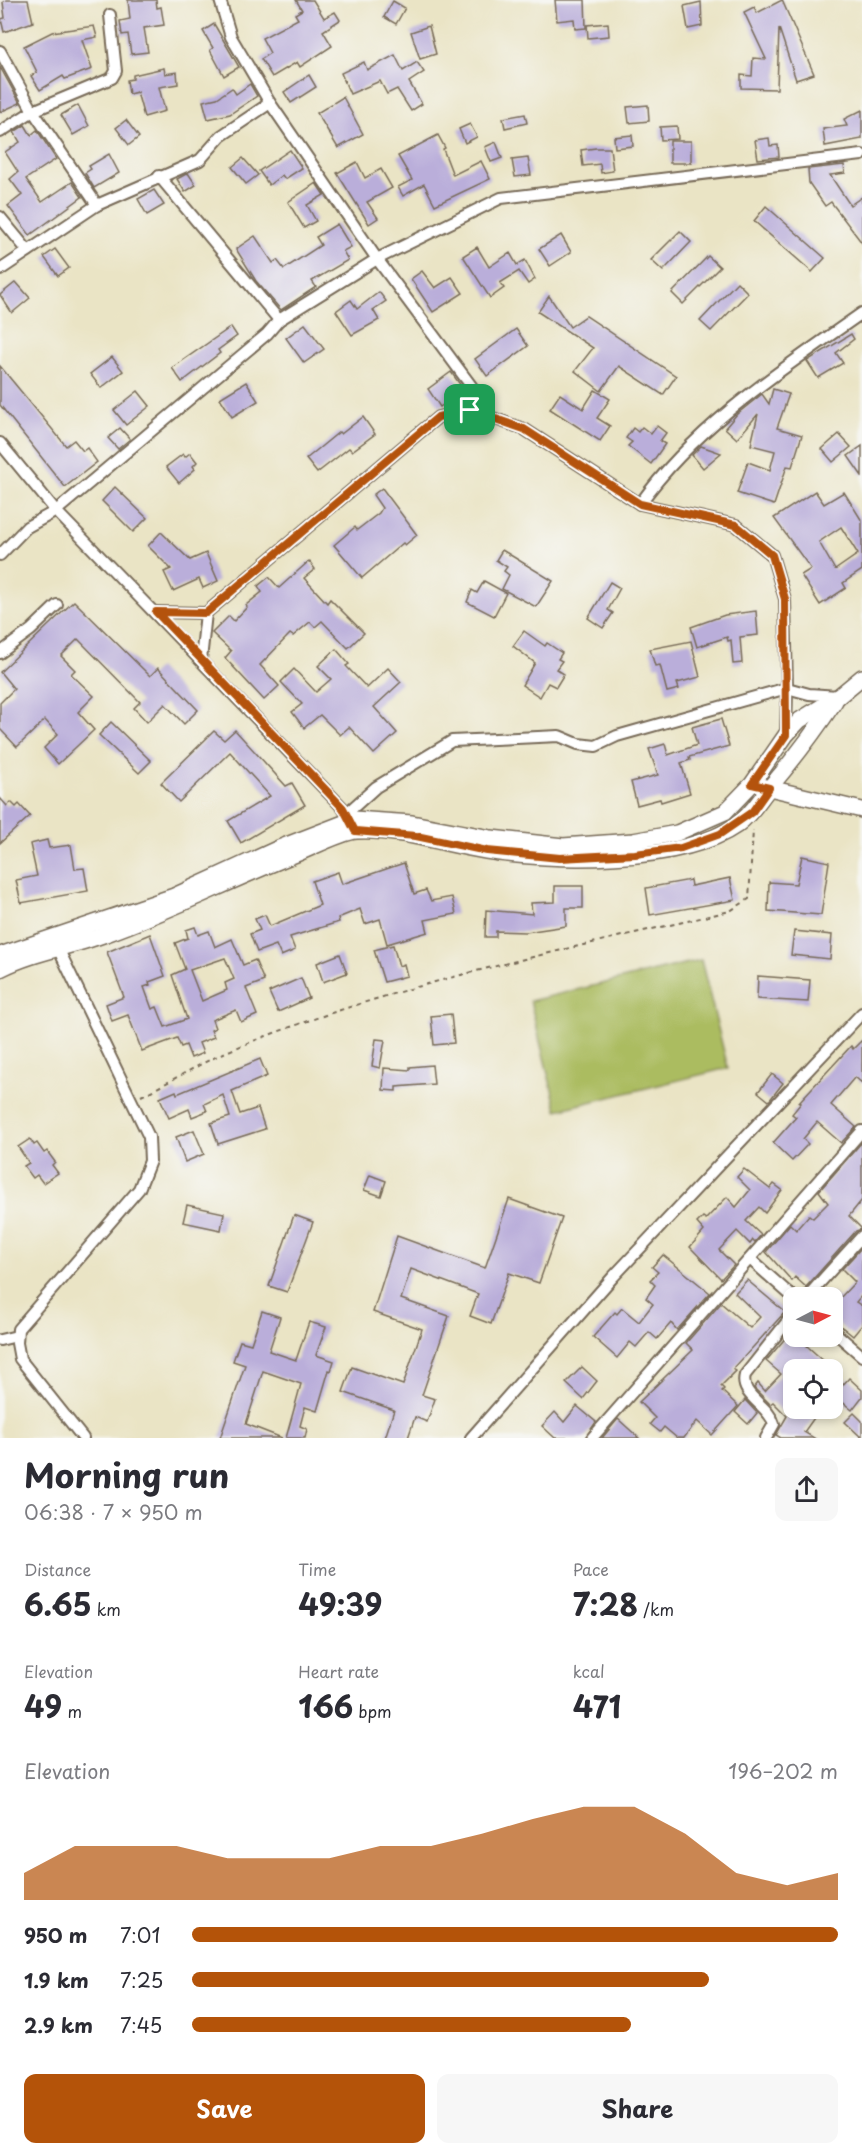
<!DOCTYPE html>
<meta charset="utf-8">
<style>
body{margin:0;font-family:"Playpen Sans",sans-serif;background:#f7f7f7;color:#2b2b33;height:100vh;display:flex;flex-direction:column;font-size:22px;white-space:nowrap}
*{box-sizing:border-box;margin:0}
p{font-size:20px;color:#7c7c81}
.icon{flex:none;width:33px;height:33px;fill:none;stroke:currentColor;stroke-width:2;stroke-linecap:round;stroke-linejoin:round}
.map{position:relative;height:1438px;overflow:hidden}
.drawer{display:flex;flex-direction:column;background:#fff;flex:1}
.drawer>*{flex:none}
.needle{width:39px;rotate:84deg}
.controls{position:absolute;left:783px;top:1287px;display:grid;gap:12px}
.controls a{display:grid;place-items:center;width:60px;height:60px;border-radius:12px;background:#fff;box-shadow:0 3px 9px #0003;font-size:30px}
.pin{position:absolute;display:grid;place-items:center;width:51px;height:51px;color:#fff;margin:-26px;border-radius:12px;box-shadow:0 3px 9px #0006}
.round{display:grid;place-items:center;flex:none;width:63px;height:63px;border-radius:12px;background:#f7f7f7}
.head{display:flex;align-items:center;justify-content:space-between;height:102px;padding:0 24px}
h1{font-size:33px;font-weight:700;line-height:45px}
.metrics{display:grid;grid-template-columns:repeat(3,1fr);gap:9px;height:102px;padding:6px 24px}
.metrics div{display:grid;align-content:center}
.metrics b{font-size:30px;font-weight:700}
.metrics small{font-size:16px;font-weight:400}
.metrics p{font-size:16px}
.chart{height:168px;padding:12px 24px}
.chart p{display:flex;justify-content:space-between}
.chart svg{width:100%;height:108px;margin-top:6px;fill:#b45309;opacity:.7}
.button{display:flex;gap:12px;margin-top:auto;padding:12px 24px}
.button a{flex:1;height:69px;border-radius:12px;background:#b45309;color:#fff;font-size:24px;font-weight:700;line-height:69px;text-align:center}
.button a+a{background:#f7f7f7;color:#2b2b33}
ul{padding:0 24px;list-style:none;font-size:20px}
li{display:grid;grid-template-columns:96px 72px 1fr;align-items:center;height:45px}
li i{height:15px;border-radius:8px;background:#b45309}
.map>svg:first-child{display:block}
.green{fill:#abbc60;stroke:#73733f;stroke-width:1.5}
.building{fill:#baaeda;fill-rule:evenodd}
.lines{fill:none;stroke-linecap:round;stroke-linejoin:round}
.street-casing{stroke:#786b58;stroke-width:14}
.secondary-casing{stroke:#786b58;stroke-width:18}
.path{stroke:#786b58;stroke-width:2;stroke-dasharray:4.5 4.5;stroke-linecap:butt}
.street{stroke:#fff;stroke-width:10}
.secondary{stroke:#fff;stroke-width:15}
.route-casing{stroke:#fff;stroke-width:12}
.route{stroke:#b45309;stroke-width:8}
</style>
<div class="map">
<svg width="862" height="1438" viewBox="0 0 862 1438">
<rect width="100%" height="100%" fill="#f6f6f2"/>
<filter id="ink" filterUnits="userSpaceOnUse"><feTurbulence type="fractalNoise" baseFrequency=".0167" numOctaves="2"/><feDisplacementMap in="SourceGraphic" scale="12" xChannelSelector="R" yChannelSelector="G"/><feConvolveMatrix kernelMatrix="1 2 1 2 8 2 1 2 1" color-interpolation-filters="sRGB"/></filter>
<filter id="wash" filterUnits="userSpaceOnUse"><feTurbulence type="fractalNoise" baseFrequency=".008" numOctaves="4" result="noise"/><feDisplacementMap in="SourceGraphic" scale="24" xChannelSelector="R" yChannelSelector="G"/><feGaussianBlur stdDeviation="1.35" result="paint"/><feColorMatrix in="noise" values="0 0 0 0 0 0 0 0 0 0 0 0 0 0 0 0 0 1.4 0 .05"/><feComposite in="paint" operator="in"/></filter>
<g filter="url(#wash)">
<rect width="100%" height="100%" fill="#eae4c5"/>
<path class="green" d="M701,960L728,1068L557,1110L530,1001Z"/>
<g id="blocks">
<g class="building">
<path d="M6,0H28L33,22L4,32L1,19L5,18L3,2Z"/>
<path d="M128,0H156L157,8L161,7L164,25L144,28L148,52L131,54L128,34L122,35L120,21L130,19Z"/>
<path d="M296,0H313L324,18L335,12L340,20L323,31L332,46L300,67L297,62L272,77L261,59L270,53L262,38L298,19L295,14L302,10Z"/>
<path d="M555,0H585L586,28L575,29L574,19L557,21Z"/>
<path d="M782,0L814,74L796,80L779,28L777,89L741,88V75L752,76L753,58L766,59L744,12L754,7L757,13Z"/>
<path d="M393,1L405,8L396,24L384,17Z"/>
<path d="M701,2L702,26L688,29L684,6Z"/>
<path d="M608,23L609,36L588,38L587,25Z"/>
<path d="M214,24L239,67L224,76L210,50L213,48L203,31Z"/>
<path d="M94,26L97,37L82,40L92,69L65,79L63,76L40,90L31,76L37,72L24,46L52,32Z"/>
<path d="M429,26L436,54L420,59L411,32Z"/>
<path d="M395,55L403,71L417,62L424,72L409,82L422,104L411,111L397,89L387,94L380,81L350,94L341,73L364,62L367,70Z"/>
<path d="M0,67L20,103L0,112Z"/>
<path d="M164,68L165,74L177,72L178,84L159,87L165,111L144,117L137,92L129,94L127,80L133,79V75Z"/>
<path d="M309,75L316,87L291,103L284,92Z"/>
<path d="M250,84L257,96L230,114L208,119L203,101L217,98L232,88L236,94Z"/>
<path d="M343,97L363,134L338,148L317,113Z"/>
<path d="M78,105L89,126L73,135L61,115Z"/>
<path d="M648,105L649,121L629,123L627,107Z"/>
<path d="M862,110V139L825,146L823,129L847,126L844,119Z"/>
<path d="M525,114L527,123L505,128L503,118Z"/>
<path d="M126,120L139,137L129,145L116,128Z"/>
<path d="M470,124L477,137L465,143L459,129Z"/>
<path d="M25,125L31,135L37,130L56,159L26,179L42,202L72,182L82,197L30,235L8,206L22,195L10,179L18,172L5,152L20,142L14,132Z"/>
<path d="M677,126L678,139L661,140L660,127Z"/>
<path d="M438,135L445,148L443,149L453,175L481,161L490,179L435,205L424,184L403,196L398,187L412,180L398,156Z"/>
<path d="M632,135L633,146L615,148L614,137Z"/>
<path d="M769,138L770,146L778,145L779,157L758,159L755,140Z"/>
<rect x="670" y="141" width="21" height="22"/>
<path d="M496,142L502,158L491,162L485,147Z"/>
<path d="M596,148H610L613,171L601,173L600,164L583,166L581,150Z"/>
<path d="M290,150L302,168L285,179L282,175L269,185L259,171Z"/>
<path d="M109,154L119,173L94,188L85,173L91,169L89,166Z"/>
<path d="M243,158L258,175L246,184L232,167Z"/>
<path d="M528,158L531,175L515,177L512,160Z"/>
<path d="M357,162L365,178L381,169L392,188L367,202L378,218L369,224L337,173Z"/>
<path d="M844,165L845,173L830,175L850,205L862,197V243L831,202L825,206L809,183L808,169Z"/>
<path d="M188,173L196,185L185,192L177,179Z"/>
<path d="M316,183L324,195L307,205L316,221L304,228L288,202Z"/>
<path d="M154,190L164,205L147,215L138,199Z"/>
<path d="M766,206L825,258L812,272L754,221Z"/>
<path d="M337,224L351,247L343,251L348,260L312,281L316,287L281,310L256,281L236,249L255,236L273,263L277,260L284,269L321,245L316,237Z"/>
<path d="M680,231L691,242L663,271L651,260Z"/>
<path d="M561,235L571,252L550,266L539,249Z"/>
<path d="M477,247L489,267L510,253L517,265L525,260L535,279L528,284L519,271L500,283L504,288L490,298L463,256Z"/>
<path d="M55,249L69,268L58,276L44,257Z"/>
<path d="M708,256L720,267L683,304L672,293Z"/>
<path d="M422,271L435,288L452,277L463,293L433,312L411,279Z"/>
<path d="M16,282L30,298L12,313L0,295Z"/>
<path d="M737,282L748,293L711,331L700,321Z"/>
<path d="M379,292L386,301L373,310L379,320L352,335L336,311L351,300L357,309Z"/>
<path d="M549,296L570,327L586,316L676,376L663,395L619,366L601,391L575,371L593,348L538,312Z"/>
<path d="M305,324L324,349L304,363L286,338Z"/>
<path d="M231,327L237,336L218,350L220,353L182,382L172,368Z"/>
<path d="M516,329L528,346L487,376L475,359Z"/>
<path d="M851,334L854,339L836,353L843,363L818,378L807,361Z"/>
<path d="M112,357L123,371L101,388L90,374Z"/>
<path d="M0,366L66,446L74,440L83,451L87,448L97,462L65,487L0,405Z"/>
<path d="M451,372L464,390L440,407L428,389Z"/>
<path d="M246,382L258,401L232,417L220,398Z"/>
<path d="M773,389L789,394L777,428L802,435L792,467L787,466L774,505L737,493L748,462L770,470L775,451L751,445L758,414L737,439L725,428L737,414L762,394L769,404Z"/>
<path d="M595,390L610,399L597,418L610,426L600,441L550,409L560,394L583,409Z"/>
<path d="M138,391L150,406L126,425L114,410Z"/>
<path d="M363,417L375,434L352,451L349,448L317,473L306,459L339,432L341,434Z"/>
<path d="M657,426L666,433L660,441L665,444L651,464L628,446L632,442L626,438L633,428L638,432L642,427L651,434Z"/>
<path d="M120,428L130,439L118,449L108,438Z"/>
<path d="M839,434L851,447L833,462L822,449Z"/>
<path d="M701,446L721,453L703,468L692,455Z"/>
<path d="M862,446V476L848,456Z"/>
<path d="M190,453L197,462L193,466L195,469L179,483L166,467L183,454L185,457Z"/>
<path d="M115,487L147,518L133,532L102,501Z"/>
<path d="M382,488L417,535L405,545L403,543L362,578L334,545L355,527L357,530L379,513L382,508L373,495Z"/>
<path d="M815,491L824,504L844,492L862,521V570L843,583L846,588L820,605L801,575L811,569L774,518ZM841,527L858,554L835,570L819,542Z"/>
<path d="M161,532L190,560L206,553L218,581L203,588L199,579L173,591L164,572L171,569L148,546Z"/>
<path d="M502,550L553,581L536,607L502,589L509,575L504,571L507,567L496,560Z"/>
<path d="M309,561L315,569L304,578L327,603L330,599L364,633L348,648L322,621L315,627L310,622L293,636L290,634L260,665L279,686L264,700L225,658L231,651L212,633L229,616L234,621L247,607L246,605L262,592L258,586L269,577L279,588Z"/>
<path d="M484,581L506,593L494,616L467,602L472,590L477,593Z"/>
<path d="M610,582L620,588L608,610L613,613L603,628L588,618Z"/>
<path d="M74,601L150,676L158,668L198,710L184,724L165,704L147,722L134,708L140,702L78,639L61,656L75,670L71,674L94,696L78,712L94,730L58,764L44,748L58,734L45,720L17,747L0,729V703L14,689L0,672Z"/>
<path d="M756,611L758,635L740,637L742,663L733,664L731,640L728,641L727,637L697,647L691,627L725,615Z"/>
<path d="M524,631L545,646L547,643L562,653L558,659L562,661L556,669L564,674L556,687L548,683L540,697L522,685L535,663L513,646Z"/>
<path d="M691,641L700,677L677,683L679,689L667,692L660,665L655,666L650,649Z"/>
<path d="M336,649L349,664L346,666L367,688L388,668L401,682L374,707L397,733L374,754L349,727L340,735L320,715L304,728L292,712L302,704L281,682L294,669L316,692L331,679L318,666Z"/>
<path d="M721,719L729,746L689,757L690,760L681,763L690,793L661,802L660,799L637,805L631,782L658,775L649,749L665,744L668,755L697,745L692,727Z"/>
<path d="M111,722L151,761L139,773L99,735Z"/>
<path d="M235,730L286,786L292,783L305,805L241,843L228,821L270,796L230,752L179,802L161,783L214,731L224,740Z"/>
<path d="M0,798L7,806L11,802L16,807L19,804L30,816L0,843Z"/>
<path d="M47,840L49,848L71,845L75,869L84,868L88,891L21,903L16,880L37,876L30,844Z"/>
<path d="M802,856L829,862L821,915L768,911L769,882L796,884Z"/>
<path d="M404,863L414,894L426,890L431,901L452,897L456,914L425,920L428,932L387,944L380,919L365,924L360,909L338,918L339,922L290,937L295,950L281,956L276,945L257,952L250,934L260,930L255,919L265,915L270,926L320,905L312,881L338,872L342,884Z"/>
<path d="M730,878L735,900L650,915L646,888L690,880L691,886Z"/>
<path d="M555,886H583V908H566V926L526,932L496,931V937H485L486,910L532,914L531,903L555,902Z"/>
<path d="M195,927L198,935L209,931L215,947L232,939L243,965L255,960L264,981L246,988L257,1015L241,1022L236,1010L212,1020L215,1028L211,1030L214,1037L199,1043L203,1053L191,1058L186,1045L181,1047L177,1038L142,1051L128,1015L112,1021L106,1004L124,997L107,952L150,934L165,976L149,982L150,985L144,987L152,1009L157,1007L165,1027L187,1019L172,975L185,969L175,943L188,938L186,930ZM225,958L234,979L225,983L227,990L202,1001L190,970Z"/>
<path d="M794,931L832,935L830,959L791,955Z"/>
<path d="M393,945L399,966L404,964L407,976L384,982L374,950Z"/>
<path d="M340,954L347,973L323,982L317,963Z"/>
<path d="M758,976L810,980L808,1002L757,999Z"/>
<path d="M301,978L309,998L278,1012L269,992Z"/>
<path d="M451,1014L454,1043L434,1045L431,1016Z"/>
<path d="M376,1039L385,1040L380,1068L372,1066Z"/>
<path d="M862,1040V1083L855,1077L831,1105L856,1127L841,1143L817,1122L803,1139L808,1144L792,1161L773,1143L796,1117L792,1114L801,1103L799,1102L851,1046L853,1049Z"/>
<path d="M260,1059L267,1076L232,1091L240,1114L258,1108L265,1129L218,1144L211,1123L230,1117L223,1095L204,1104L207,1111L192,1117L189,1109L169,1118L160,1098L176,1091L177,1094Z"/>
<path d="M432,1065L434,1084L396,1087V1091L383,1090L384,1068L410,1070V1067Z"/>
<path d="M772,1074L783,1083L769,1101L758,1092Z"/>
<path d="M194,1130L204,1154L185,1162L176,1137Z"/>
<path d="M30,1139L34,1145L37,1143L44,1153L47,1151L55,1162L52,1165L58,1173L43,1183L37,1175L33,1178L24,1166L29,1163L18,1147Z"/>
<path d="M862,1142V1200L849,1216L862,1229L856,1231L806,1287L795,1277L792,1281L766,1252L790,1224L796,1230L809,1215L813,1218L828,1203L819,1191Z"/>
<path d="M744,1169L770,1189L774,1184L782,1190L765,1213L759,1207L746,1221L761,1235L755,1242L753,1240L750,1244L737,1231L719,1250L734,1265L721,1279L690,1247L704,1231L697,1223L703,1217L706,1219L727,1197L736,1207L750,1190L737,1177Z"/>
<path d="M370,1175L386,1181L381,1196L364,1190Z"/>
<path d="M509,1199L562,1218L539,1283L509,1273L491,1324L470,1316L478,1294L411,1269L401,1299L449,1316L422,1395L435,1399L427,1422L415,1417L408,1438H385L394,1410L343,1392L352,1367L403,1385L422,1329L373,1312L397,1236L485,1268Z"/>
<path d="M187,1205L224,1213L221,1230L183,1222Z"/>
<path d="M294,1215L313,1222L287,1292L269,1286Z"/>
<path d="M862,1247V1295L856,1302L862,1306V1325L853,1336L832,1319V1293L839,1299L855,1282L842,1269Z"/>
<path d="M663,1255L710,1293L677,1330L671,1323L657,1339L649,1332L636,1347L630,1342L617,1358L593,1337L615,1312L617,1314L622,1308L639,1322L653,1304L646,1298L655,1285L650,1280L658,1272L652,1267Z"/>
<path d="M747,1280L785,1312L733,1369L736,1371L721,1386L724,1389L722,1391L738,1406L712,1435L697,1421L684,1438H677L664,1427L660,1432L650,1424L655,1418L639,1402L693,1350L686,1343L721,1303L750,1328L760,1317L735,1293Z"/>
<path d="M262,1311L280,1317L269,1351L296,1360L309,1322L326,1327L316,1355L334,1361L331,1371L329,1370L317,1411L305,1407L300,1426L307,1429L305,1438H286L301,1384L263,1371L246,1424L282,1438H220L245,1365L233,1361L240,1341L251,1344Z"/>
<path d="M794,1328V1336H814L807,1346L825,1362L818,1370H794V1376L789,1382L794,1387V1408H821L804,1432L814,1438H781L776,1435L787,1416L773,1402L770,1404L754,1388L758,1383L765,1391L781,1374L766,1361Z"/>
<path d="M582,1367L597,1381L583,1399L566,1383Z"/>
<path d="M849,1378L862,1390V1397L852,1410L834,1395Z"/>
<path d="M745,1400L757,1413L748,1424L735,1412Z"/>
<path d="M577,1406L596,1422L585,1438H555L542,1426L555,1412L564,1422Z"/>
<path d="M854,1413L862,1421V1438L845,1422Z"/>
<path d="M618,1419L639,1438H602Z"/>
</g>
</g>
</g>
<g filter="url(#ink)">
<use href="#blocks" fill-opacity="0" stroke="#786b58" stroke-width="1.5"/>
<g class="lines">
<defs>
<g id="street">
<path d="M220,0L231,37L270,103L377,259L472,387L470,410"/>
<path d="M0,51L33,111L97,205"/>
<path d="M0,132L33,111L112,78L116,71L110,15"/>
<path d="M159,176L279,320"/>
<path d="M0,217L28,251"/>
<path d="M0,270L97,205L200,160L221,136L270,103"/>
<path d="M0,443L56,511L267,334L279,320L377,259L501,198L862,155"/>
<path d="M640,504C696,425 784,368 862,313"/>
<path d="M0,555L27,527L56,511L343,808L349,819"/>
<path d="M156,612L206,613L201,660"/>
<path d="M206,613L438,417L470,410L524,429L640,504L736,525L772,555L785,599L787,688L617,736L596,746L578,744L559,736L452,741L376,787L346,814"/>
<path d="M0,653L31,630L57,605"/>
<path d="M786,735L787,688L809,694L838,696"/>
<path d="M56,944L149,1137L150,1161L139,1189L18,1329L17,1343L20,1359L83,1438"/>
<path d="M750,1259L794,1298"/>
<path d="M806,1298L862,1236"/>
<path d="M832,1330L862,1356"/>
<path d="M0,1340L17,1336"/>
<path d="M471,1438L613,1277L862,1013"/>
<path d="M592,1438L862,1131"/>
<path d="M766,1438L774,1424C769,1405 739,1396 745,1375L794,1313"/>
</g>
<g id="secondary">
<path d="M761,786L862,810"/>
<path d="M0,955L174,896L279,848L354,819L412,823L491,838L563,846L633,841L677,833L725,812L752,784L786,735L800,720L839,696L862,677"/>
<path d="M0,969C33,952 71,947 106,934C171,911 232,879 296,854C312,848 341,832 357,831C400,829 443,844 486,851C552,862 681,864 737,825C752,814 759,800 771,786C794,759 815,731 835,701"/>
</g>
</defs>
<use href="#street" class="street-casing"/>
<use href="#secondary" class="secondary-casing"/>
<path class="path" d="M141,1096C170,1082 197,1065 226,1052C387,985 561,951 730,911L749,899L753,830"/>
<use href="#street" class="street"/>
<use href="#secondary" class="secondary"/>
</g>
</g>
<g class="lines" filter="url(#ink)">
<defs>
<path id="route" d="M470,410L524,429L640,504L736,525L772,555L785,599L786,735L752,784L769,788L752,812L720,834L681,848L635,854L560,858L487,851L416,836L355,831L343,808L156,612L206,613L438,417Z"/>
</defs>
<use href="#route" class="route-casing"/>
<use href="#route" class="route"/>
</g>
</svg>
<div class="controls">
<a><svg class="needle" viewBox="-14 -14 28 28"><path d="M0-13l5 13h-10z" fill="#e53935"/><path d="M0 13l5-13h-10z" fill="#7c7c81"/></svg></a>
<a><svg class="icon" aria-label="locate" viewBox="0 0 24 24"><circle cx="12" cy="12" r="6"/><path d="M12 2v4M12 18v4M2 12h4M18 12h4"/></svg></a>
</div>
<div class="pin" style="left:470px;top:410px;background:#1e9e55"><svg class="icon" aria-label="arrive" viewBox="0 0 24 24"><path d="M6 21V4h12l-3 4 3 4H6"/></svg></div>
</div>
<section class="drawer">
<div class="head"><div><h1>Morning run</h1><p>06:38 · 7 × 950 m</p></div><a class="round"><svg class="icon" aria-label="share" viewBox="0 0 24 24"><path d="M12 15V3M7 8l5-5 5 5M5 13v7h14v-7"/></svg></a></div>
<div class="metrics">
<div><p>Distance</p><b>6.65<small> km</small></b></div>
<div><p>Time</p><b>49:39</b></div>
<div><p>Pace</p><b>7:28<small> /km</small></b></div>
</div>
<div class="metrics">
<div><p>Elevation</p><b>49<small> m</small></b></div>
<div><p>Heart rate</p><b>166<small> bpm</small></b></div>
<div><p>kcal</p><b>471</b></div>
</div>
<div class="chart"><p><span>Elevation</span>196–202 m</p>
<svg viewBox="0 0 160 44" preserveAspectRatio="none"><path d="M0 44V33L10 22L20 22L30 22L40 27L50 27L60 27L70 22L80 22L90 17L100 11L110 6L120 6L130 17L140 33L150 38L160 33V44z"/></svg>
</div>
<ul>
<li><b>950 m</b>7:01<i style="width:100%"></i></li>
<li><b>1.9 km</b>7:25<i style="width:80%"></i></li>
<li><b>2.9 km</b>7:45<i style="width:68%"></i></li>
</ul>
<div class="button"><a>Save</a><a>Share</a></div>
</section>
